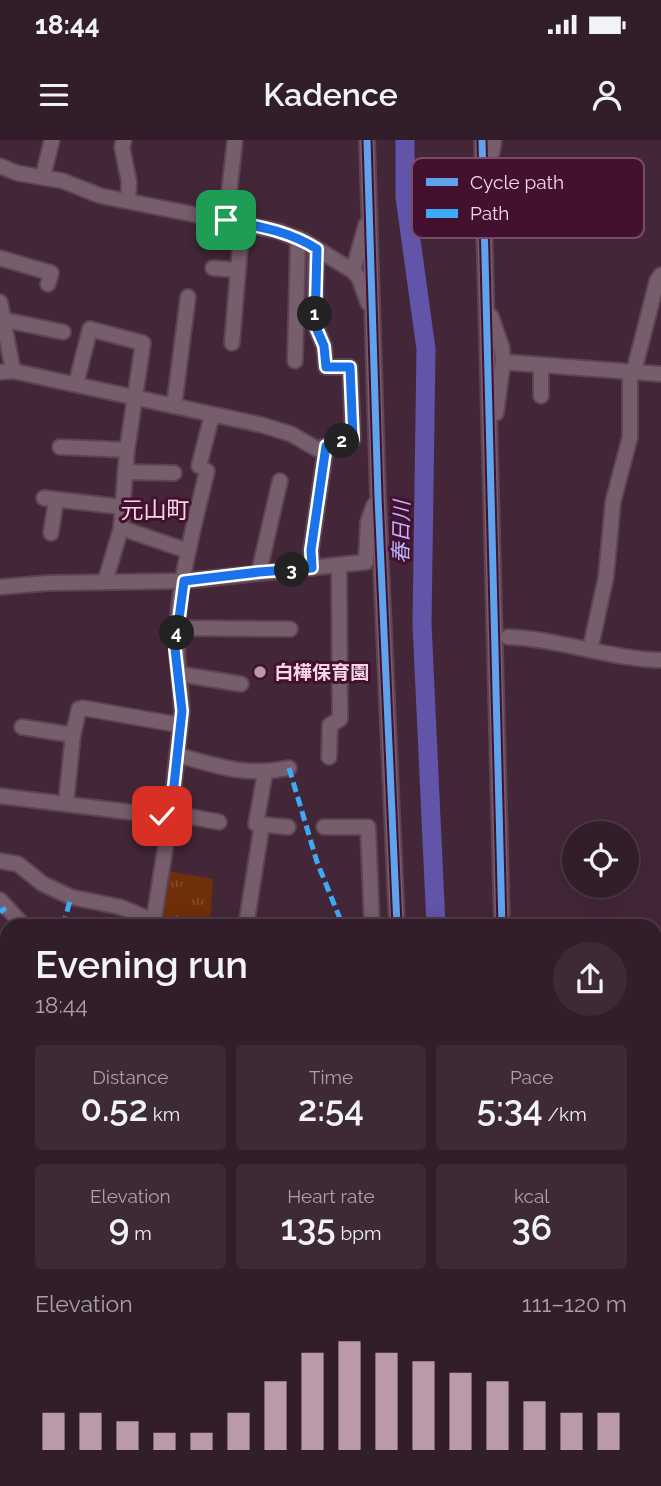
<!DOCTYPE html>
<meta charset="utf-8">
<style>
body{margin:0;font-family:Raleway,"Noto Sans JP",sans-serif;background:#3d2a36;color:#f1f3f6;height:100vh;display:flex;flex-direction:column;font-size:26px;white-space:nowrap}
*{box-sizing:border-box;margin:0}
p{font-size:23px;color:#a8a2a8}
.icon{flex:none;width:38px;height:38px;fill:none;stroke:currentColor;stroke-width:2;stroke-linecap:round;stroke-linejoin:round}
.map{position:relative;flex:1;overflow:hidden}
.side{position:absolute;left:0px;top:779px;width:662px;height:569px;display:flex;flex-direction:column;background:#321d2a;border-radius:21px 21px 0 0;box-shadow:0 4px 18px #0003,0 0 0 2px #4d3b47}
.side>*{flex:none}
.buttons{position:absolute;left:562px;top:681px;display:grid;gap:14px}
.buttons a{display:grid;place-items:center;width:77px;height:77px;border-radius:50%;background:#321d2a;box-shadow:0 4px 18px #0003,0 0 0 2px #4d3b47;font-size:35px}
.pin{position:absolute;display:grid;place-items:center;width:60px;height:60px;color:#fff;margin:-30px;border-radius:14px;box-shadow:0 4px 10px #0006}
.km{position:absolute;width:35px;height:35px;margin:-18px;border-radius:50%;background:#222;color:#fff;font-size:19px;line-height:35px;text-align:center}
.round{display:grid;place-items:center;flex:none;width:74px;height:74px;border-radius:37px;background:#3d2a36}
.head{display:flex;align-items:center;justify-content:space-between;height:119px;padding:0 35px}
h1{font-size:38px;font-weight:600;line-height:52px}
.figures{display:grid;grid-template-columns:repeat(3,1fr);gap:10px;height:119px;padding:7px 35px}
.figures div{display:grid;align-content:center;border-radius:7px;background:#3d2a36;text-align:center}
.figures b{font-size:35px;font-weight:600}
.figures small{font-size:19px;font-weight:400}
.figures p{font-size:19px}
.chart{height:196px;padding:14px 35px}
.chart p{display:flex;justify-content:space-between}
.chart svg{width:100%;height:126px;margin-top:7px;stroke:#b999aa;stroke-width:6}
.status{display:flex;justify-content:space-between;align-items:center;height:49px;padding:0 35px;background:#321d2a;direction:ltr}
.status svg{height:19px;fill:currentColor}
header{display:flex;justify-content:space-between;align-items:center;height:91px;padding:0 35px;background:#321d2a;font-size:32px;font-weight:600}
.map>svg:first-child{display:block}
.park{fill:url(#park-tufts)}
.lines{fill:none;stroke-linecap:round;stroke-linejoin:round}
.river{stroke:#6254a9;stroke-width:19}
.minor-casing{stroke:#5d4453;stroke-width:18}
.major-casing{stroke:#5d4453;stroke-width:21}
.minor{stroke:#765e6c;stroke-width:14}
.major{stroke:#7c6170;stroke-width:18}
.rail-casing{stroke:#79626f;stroke-width:6}
.rail{stroke:#441030;stroke-width:3.5;stroke-dasharray:10;stroke-linecap:butt}
.quiet{stroke:#3fa9f5;stroke-width:5;stroke-dasharray:10 5;stroke-linecap:butt}
.cycleway-casing{stroke:#441030;stroke-width:11}
.cycleway{stroke:#60a3ed;stroke-width:7}
.route-casing{stroke:#fff;stroke-width:14}
.route{stroke:#1a73e8;stroke-width:9}
.poi-dot{fill:#b999aa;stroke:#441030;stroke-width:2.5}
.labels{text-anchor:middle;dominant-baseline:central;stroke-width:6;stroke-linejoin:round;paint-order:stroke}
.poi-label{font-size:19px;font-weight:bold;fill:#f8d6e7;stroke:#441030;text-anchor:start}
.water-label{font-size:21px;font-style:italic;fill:#bab5ff;stroke:#441030}
.quarter-label{font-size:23px;fill:#f8d6e7;stroke:#441030}
.key{fill:#441030;stroke:#7a4b67;stroke-width:2}
.key-label{font-size:19px;fill:#f8d6e7}
</style>
<div class="status"><b>18:44</b><svg viewBox="0 0 49 12"><path d="M0 12V9h3v3zM5 12V6h3v6zM10 12V3h3v9zM15 12V0h3v12zM26 1h20v11H26zM47 4h2v5h-2z"/></svg></div>
<header><svg class="icon" aria-label="menu" viewBox="0 0 24 24"><path d="M4 6h16M4 12h16M4 18h16"/></svg>Kadence<svg class="icon" aria-label="person" viewBox="0 0 24 24"><circle cx="12" cy="8" r="4"/><path d="M4 21q1-7 8-7t8 7"/></svg></header>
<div class="map">
<svg width="661" height="1346" viewBox="0 0 661 1346">
<defs>
<pattern id="park-tufts" width="24" height="20" patternUnits="userSpaceOnUse" patternTransform="scale(1.75)"><rect width="24" height="20" fill="#6f2f08"/><path d="M3 7l-1-3M5 7V3M7 7l1-3M15 17l-1-3M17 17v-4M19 17l1-3" fill="none" stroke="#844c2c"/></pattern>
</defs>
<rect width="100%" height="100%" fill="#432738"/>
<path class="park" d="M168,731L213,739L210,786L162,784L160,780Z"/>
<g class="lines">
<g class="river">
<path d="M405,0V57L426,209L422,484L436,786"/>
<path d="M463,1340L464,1346"/>
</g>
<defs>
<g id="minor">
<path d="M124,0L122,7L129,42L128,61"/>
<path d="M367,0L378,357L397,786"/>
<path d="M482,0L502,786"/>
<path d="M0,26L17,33L63,41L101,56L278,91L304,101L353,131L359,138L368,163"/>
<path d="M482,26L492,12L494,0"/>
<path d="M43,36L52,0"/>
<path d="M226,80L235,0"/>
<path d="M0,118L51,133L48,144"/>
<path d="M213,128L238,130"/>
<path d="M353,131L366,85"/>
<path d="M0,162L13,231"/>
<path d="M491,176L502,208L503,222L496,273"/>
<path d="M5,180L63,192"/>
<path d="M232,203L242,83"/>
<path d="M295,221L298,98"/>
<path d="M503,222L661,234"/>
<path d="M541,225V256"/>
<path d="M634,231L657,141L661,135"/>
<path d="M0,232L13,231L262,285L291,294L317,309L353,298L350,227H326L324,206L315,185L316,109"/>
<path d="M76,244L90,189L143,203L127,310L121,388L105,442"/>
<path d="M174,266L188,157"/>
<path d="M60,307L127,310"/>
<path d="M199,326L212,275"/>
<path d="M207,331C192,394 170,470 179,534L241,544"/>
<path d="M125,332L174,333"/>
<path d="M44,358L123,367"/>
<path d="M121,388L188,411"/>
<path d="M51,393L56,360"/>
<path d="M312,428L311,410L326,306"/>
<path d="M259,432L280,341"/>
<path d="M0,447L48,443L184,441L366,422L368,382L374,365"/>
<path d="M178,488L290,489"/>
<path d="M508,497C560,499 609,519 661,520"/>
<path d="M590,510L606,437L613,362L630,297V231"/>
<path d="M179,534L182,571L177,615C219,626 245,637 289,628"/>
<path d="M22,587L73,595"/>
<path d="M329,617L330,585L340,579L339,425"/>
<path d="M265,633L256,684L288,687"/>
<path d="M0,656L162,676L171,673L219,682"/>
<path d="M66,663L73,595L79,569L83,568L180,585"/>
<path d="M324,687H368L372,786"/>
<path d="M0,721L18,724L43,744L71,757L120,767L147,778L156,786"/>
<path d="M0,760L24,786"/>
<path d="M153,784L171,673L177,615"/>
<path d="M246,786L262,684"/>
<path d="M0,903L7,913"/>
<path d="M654,920L658,902"/>
<path d="M0,938L7,957"/>
<path d="M654,948L661,974"/>
<path d="M0,1012L7,1011"/>
<path d="M0,1087L7,1082"/>
<path d="M654,1170L661,1140"/>
<path d="M654,1279L661,1281"/>
<path d="M0,1296H7"/>
<path d="M26,1340L27,1346"/>
<path d="M120,1340V1346"/>
<path d="M311,1340L312,1346"/>
<path d="M519,1340L520,1346"/>
<path d="M627,1346L628,1340"/>
</g>
<path id="major" d="M414,1340V1346"/>
</defs>
<use href="#minor" class="minor-casing"/>
<use href="#major" class="major-casing"/>
<use href="#minor" class="minor"/>
<use href="#major" class="major"/>
<defs>
<g id="rail">
<path d="M0,1163L7,1196"/>
<path d="M37,1340L38,1346"/>
</g>
</defs>
<use href="#rail" class="rail-casing"/>
<use href="#rail" class="rail"/>
<g class="quiet">
<path d="M289,628L317,722L343,786"/>
<path d="M0,772L6,768"/>
<path d="M63,786L71,757"/>
</g>
<defs>
<g id="cycleway">
<path d="M367,0L378,357L397,786"/>
<path d="M482,0L502,786"/>
</g>
</defs>
<use href="#cycleway" class="cycleway-casing"/>
<use href="#cycleway" class="cycleway"/>
</g>
<g class="lines">
<defs>
<path id="route" d="M162,676L171,673L182,571L175,509L184,441L259,432L312,428L311,410L326,306L353,298L350,227H326L324,206L315,185L317,109C289,91 257,86 226,80"/>
</defs>
<use href="#route" class="route-casing"/>
<use href="#route" class="route"/>
</g>
<circle class="poi-dot" cx="260" cy="532" r="7"/>
<g class="labels">
<g class="poi-label">
<text x="274" y="532">白樺保育園</text>
</g>
<g class="water-label">
<text transform="translate(401 392) rotate(-89)">春日川</text>
</g>
<g class="quarter-label">
<text x="155" y="369">元山町</text>
</g>
</g>
<rect x="412" y="18" width="232" height="80" rx="10" class="key"/>
<rect x="426" y="38" width="32" height="8" fill="#60a3ed"/>
<rect x="426" y="69" width="32" height="9" fill="#3fa9f5"/>
<g class="key-label">
<text x="470" y="49">Cycle path</text>
<text x="470" y="80">Path</text>
</g>
</svg>
<div class="buttons">
<a><svg class="icon" aria-label="locate" viewBox="0 0 24 24"><circle cx="12" cy="12" r="6"/><path d="M12 2v4M12 18v4M2 12h4M18 12h4"/></svg></a>
</div>
<div class="pin" style="left:226px;top:80px;background:#1e9e55"><svg class="icon" aria-label="arrive" viewBox="0 0 24 24"><path d="M6 21V4h12l-3 4 3 4H6"/></svg></div>
<div class="pin" style="left:162px;top:676px;background:#d93025"><svg class="icon" aria-label="check" viewBox="0 0 24 24"><path d="M5 12l5 5 9-10"/></svg></div>
<b class="km" style="left:315px;top:174px">1</b>
<b class="km" style="left:342px;top:301px">2</b>
<b class="km" style="left:292px;top:430px">3</b>
<b class="km" style="left:177px;top:493px">4</b>
<section class="side">
<div class="head"><div><h1>Evening run</h1><p>18:44</p></div><a class="round"><svg class="icon" aria-label="share" viewBox="0 0 24 24"><path d="M12 15V3M7 8l5-5 5 5M5 13v7h14v-7"/></svg></a></div>
<div class="figures">
<div><p>Distance</p><b>0.52<small> km</small></b></div>
<div><p>Time</p><b>2:54</b></div>
<div><p>Pace</p><b>5:34<small> /km</small></b></div>
</div>
<div class="figures">
<div><p>Elevation</p><b>9<small> m</small></b></div>
<div><p>Heart rate</p><b>135<small> bpm</small></b></div>
<div><p>kcal</p><b>36</b></div>
</div>
<div class="chart"><p><span>Elevation</span>111–120 m</p>
<svg viewBox="0 0 160 44" preserveAspectRatio="none"><path d="M5 44V31M15 44V31M25 44V34M35 44V38M45 44V38M55 44V31M65 44V20M75 44V10M85 44V6M95 44V10M105 44V13M115 44V17M125 44V20M135 44V27M145 44V31M155 44V31"/></svg>
</div>
</section>
</div>
